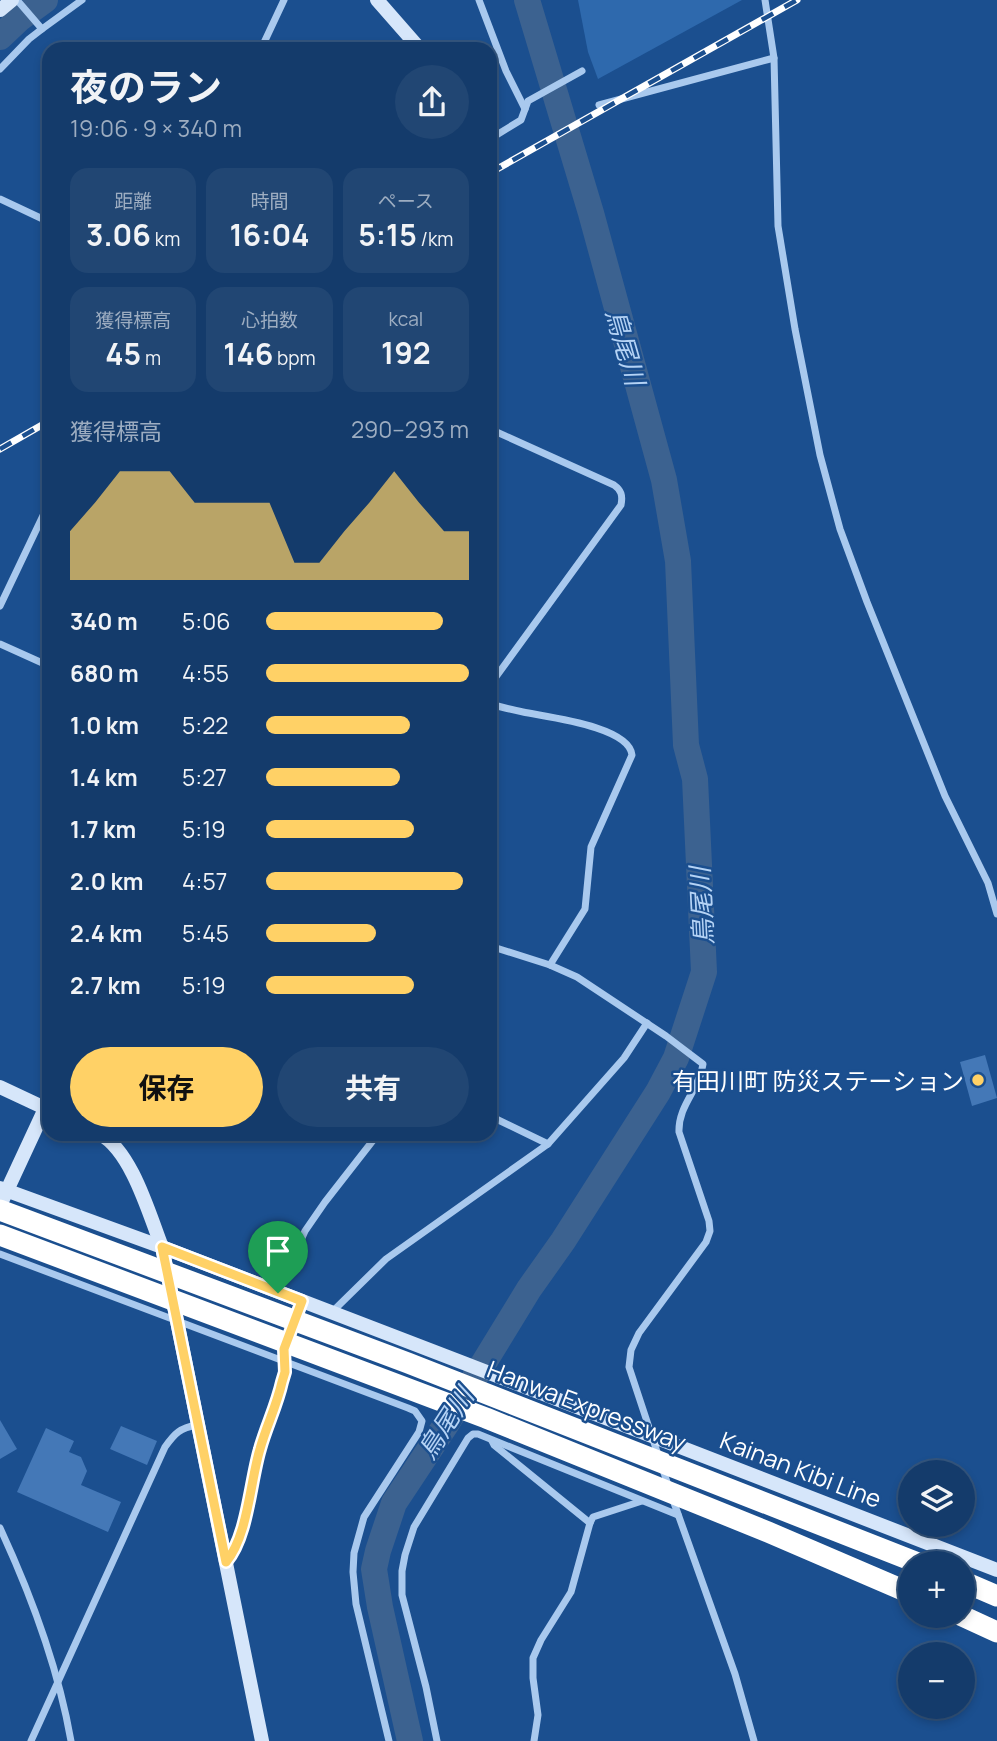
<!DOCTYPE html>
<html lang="ja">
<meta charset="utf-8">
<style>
body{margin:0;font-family:Manrope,"Noto Sans JP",sans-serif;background:#214673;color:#f1f3f6;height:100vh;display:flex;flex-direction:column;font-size:26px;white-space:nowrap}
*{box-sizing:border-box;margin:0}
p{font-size:23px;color:#9dadc1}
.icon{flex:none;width:38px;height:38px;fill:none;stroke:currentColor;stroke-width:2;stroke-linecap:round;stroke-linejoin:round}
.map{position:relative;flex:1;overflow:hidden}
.side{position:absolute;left:42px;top:42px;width:455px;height:1099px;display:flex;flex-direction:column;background:#143b6b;border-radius:21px;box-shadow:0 4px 10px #0003,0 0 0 2px #33557e}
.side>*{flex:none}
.buttons{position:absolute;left:898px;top:1460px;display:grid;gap:14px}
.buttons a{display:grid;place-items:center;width:77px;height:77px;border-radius:50%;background:#143b6b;box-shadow:0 4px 10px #0003,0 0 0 2px #33557e;font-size:35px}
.pin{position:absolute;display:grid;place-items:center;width:60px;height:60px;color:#fff;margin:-72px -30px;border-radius:50% 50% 50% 0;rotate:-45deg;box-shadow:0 0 7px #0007}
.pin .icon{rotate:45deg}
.round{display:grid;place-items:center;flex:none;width:74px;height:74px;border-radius:37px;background:#214673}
.overview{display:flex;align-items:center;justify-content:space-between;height:119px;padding:0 28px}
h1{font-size:38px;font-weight:700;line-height:52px}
.stats{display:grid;grid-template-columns:repeat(3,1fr);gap:10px;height:119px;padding:7px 28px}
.stats div{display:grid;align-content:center;border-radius:18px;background:#214673;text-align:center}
.stats b{font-size:30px;font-weight:700}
.stats small{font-size:19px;font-weight:400}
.stats p{font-size:19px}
.chart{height:196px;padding:14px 28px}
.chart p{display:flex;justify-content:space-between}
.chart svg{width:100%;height:126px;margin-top:7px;fill:#ffd166;opacity:.7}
.button{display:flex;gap:14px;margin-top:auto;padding:14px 28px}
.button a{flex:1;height:80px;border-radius:42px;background:#ffd166;color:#111;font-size:28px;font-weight:700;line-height:80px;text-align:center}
.button a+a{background:#214673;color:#f1f3f6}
ul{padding:0 28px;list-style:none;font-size:23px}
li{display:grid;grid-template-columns:112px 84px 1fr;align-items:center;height:52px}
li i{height:18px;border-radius:9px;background:#ffd166}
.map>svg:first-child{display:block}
.green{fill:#2e69ad}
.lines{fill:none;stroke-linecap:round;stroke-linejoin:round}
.river{stroke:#3c6290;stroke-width:26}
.building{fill:#4478b7}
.street{stroke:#a9c9ee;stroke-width:7}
.secondary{stroke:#d6e6fa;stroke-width:14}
.highway{stroke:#fff;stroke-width:21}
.rail-casing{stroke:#fff;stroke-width:7}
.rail{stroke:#1b4f8f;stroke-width:4.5;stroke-dasharray:13;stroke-linecap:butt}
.highway-bridge{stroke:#fff;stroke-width:21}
.route-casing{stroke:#fff;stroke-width:14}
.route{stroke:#ffd166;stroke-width:9}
.poi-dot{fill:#ffd166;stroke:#1b4f8f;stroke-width:2.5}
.labels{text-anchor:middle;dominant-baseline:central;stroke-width:5;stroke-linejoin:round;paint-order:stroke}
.poi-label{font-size:24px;fill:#fff;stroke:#1b4f8f;text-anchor:end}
.street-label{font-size:24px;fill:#fff;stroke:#1b4f8f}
.water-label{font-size:26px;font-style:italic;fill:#b5d3f5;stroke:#1b4f8f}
</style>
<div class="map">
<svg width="997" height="1741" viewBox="0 0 997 1741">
<rect width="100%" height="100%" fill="#1b4f8f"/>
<path class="green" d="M578,0H742L598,79L588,52Z"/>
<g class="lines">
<g class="river">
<path d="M0,37L19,19L45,0"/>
<path d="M410,1741L380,1607L374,1569L378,1551L394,1503L447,1423L529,1289L563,1241L658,1092L676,1058L704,972L695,779L686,745L678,561L664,480L591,213L527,0"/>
</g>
</g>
<g class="building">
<path d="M985,1055L997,1098L972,1106L960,1062Z"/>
<path d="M0,1420L17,1449L0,1459Z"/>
<path d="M121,1426L157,1441L147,1465L110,1449Z"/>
<path d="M46,1428L74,1441L69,1452L81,1457L87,1471L81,1485L121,1502L108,1532L17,1492Z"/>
</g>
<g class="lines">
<g class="street">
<path d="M479,0L506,71L525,109"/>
<path d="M765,0L774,58L778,226L795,329L820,455L840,529L867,602L945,796L988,883L997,914"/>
<path d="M42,29L82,0"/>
<path d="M261,49L284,0"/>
<path d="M0,69L29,39L42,29L17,0"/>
<path d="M599,105L774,58"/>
<path d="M490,139L521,120L528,101L582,71"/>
<path d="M0,199L49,222"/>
<path d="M490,429L614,485C621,490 623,495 621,505L490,685"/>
<path d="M0,606L49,503"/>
<path d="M0,644L49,666"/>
<path d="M490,704C501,707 512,710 523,712C546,717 629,726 632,755L591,847L585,909L550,965"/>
<path d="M490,946L550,965L577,977L666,1036L703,1064C700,1089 678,1105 679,1132L709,1221L710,1231L706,1242L639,1333L631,1350L629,1367L669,1488"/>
<path d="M490,1116L548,1144"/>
<path d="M0,1254L408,1408L415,1411L422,1421L419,1432L364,1517L354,1553L353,1572L356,1604L389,1741"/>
<path d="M278,1292L305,1231L325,1202L378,1134"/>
<path d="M333,1311L386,1259L548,1144L624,1058L647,1023"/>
<path d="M492,1441L494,1445L590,1523"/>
<path d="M673,1500L735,1674L754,1741"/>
<path d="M0,1528C32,1597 58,1667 71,1741"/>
<path d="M226,1561C230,1557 234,1553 236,1548C247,1518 250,1484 258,1453C267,1422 286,1392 285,1359"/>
<path d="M31,1741L165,1447C175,1433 180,1428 197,1425"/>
<path d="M437,1741L426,1687L402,1595V1571L405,1555L414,1527L468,1438L473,1434H478L678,1515"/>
<path d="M534,1741L538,1715L533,1678V1658L541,1640L571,1592L590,1523L593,1517L642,1501"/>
</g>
<g class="secondary">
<path d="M377,0L420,49"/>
<path d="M0,10L12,0"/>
<path d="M0,1087L49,1110"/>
<path d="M100,1134C132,1152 149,1214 162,1247L262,1741"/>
<path d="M0,1188L162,1247L461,1362L997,1570"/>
<path d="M3,1199L49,1100"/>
</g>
<g class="highway">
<path d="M962,1581L997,1596"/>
<path d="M960,1615L997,1632"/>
</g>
<defs>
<g id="rail">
<path d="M490,173L797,0"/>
<path d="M0,449L49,421"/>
</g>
</defs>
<use href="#rail" class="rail-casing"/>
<use href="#rail" class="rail"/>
<g class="highway-bridge">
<path d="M0,1210L408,1363L918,1563"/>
<path d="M0,1235L486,1418L768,1532L910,1593"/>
</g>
</g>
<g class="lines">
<defs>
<path id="route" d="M162,1247L302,1301L284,1349L285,1372L282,1382C277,1405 266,1427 260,1449C250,1482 248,1536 226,1562Z"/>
</defs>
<use href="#route" class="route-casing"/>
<use href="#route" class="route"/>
</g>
<circle class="poi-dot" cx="978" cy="1080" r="7"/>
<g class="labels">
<g class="poi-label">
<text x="964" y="1080">有田川町 防災ステーション</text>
</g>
<g class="street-label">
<text transform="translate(587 1405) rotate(21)">Hanwa Expressway</text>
<text transform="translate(801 1469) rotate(21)">Kainan Kibi Line</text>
</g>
<g class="water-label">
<text transform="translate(626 347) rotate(74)">鳥尾川</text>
<text transform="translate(701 906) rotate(-93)">鳥尾川</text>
<text transform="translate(445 1423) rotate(-57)">鳥尾川</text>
</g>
</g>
</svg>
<div class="buttons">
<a><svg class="icon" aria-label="layers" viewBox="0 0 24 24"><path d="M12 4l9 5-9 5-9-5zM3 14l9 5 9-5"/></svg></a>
<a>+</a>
<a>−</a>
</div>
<div class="pin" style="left:278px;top:1293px;background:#1e9e55"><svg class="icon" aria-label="arrive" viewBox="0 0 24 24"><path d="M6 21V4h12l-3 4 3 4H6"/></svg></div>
<section class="side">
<div class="overview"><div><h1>夜のラン</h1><p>19:06 · 9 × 340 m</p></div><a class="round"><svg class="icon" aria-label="share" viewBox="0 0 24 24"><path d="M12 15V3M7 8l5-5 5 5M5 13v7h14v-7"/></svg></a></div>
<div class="stats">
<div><p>距離</p><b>3.06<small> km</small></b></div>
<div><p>時間</p><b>16:04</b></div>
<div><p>ペース</p><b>5:15<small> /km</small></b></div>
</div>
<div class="stats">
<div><p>獲得標高</p><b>45<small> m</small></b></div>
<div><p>心拍数</p><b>146<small> bpm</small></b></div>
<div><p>kcal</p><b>192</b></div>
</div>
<div class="chart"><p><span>獲得標高</span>290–293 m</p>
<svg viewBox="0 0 160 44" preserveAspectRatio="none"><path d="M0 44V27L10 17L20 6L30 6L40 6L50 17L60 17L70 17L80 17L90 38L100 38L110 27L120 17L130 6L140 17L150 27L160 27V44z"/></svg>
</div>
<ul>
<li><b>340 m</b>5:06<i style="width:87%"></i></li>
<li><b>680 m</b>4:55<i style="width:100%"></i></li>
<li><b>1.0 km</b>5:22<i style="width:71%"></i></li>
<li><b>1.4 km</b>5:27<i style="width:66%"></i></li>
<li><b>1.7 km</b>5:19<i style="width:73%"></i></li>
<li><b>2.0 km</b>4:57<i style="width:97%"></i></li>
<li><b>2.4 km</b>5:45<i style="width:54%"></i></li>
<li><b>2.7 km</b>5:19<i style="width:73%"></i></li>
</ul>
<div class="button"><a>保存</a><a>共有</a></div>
</section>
</div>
